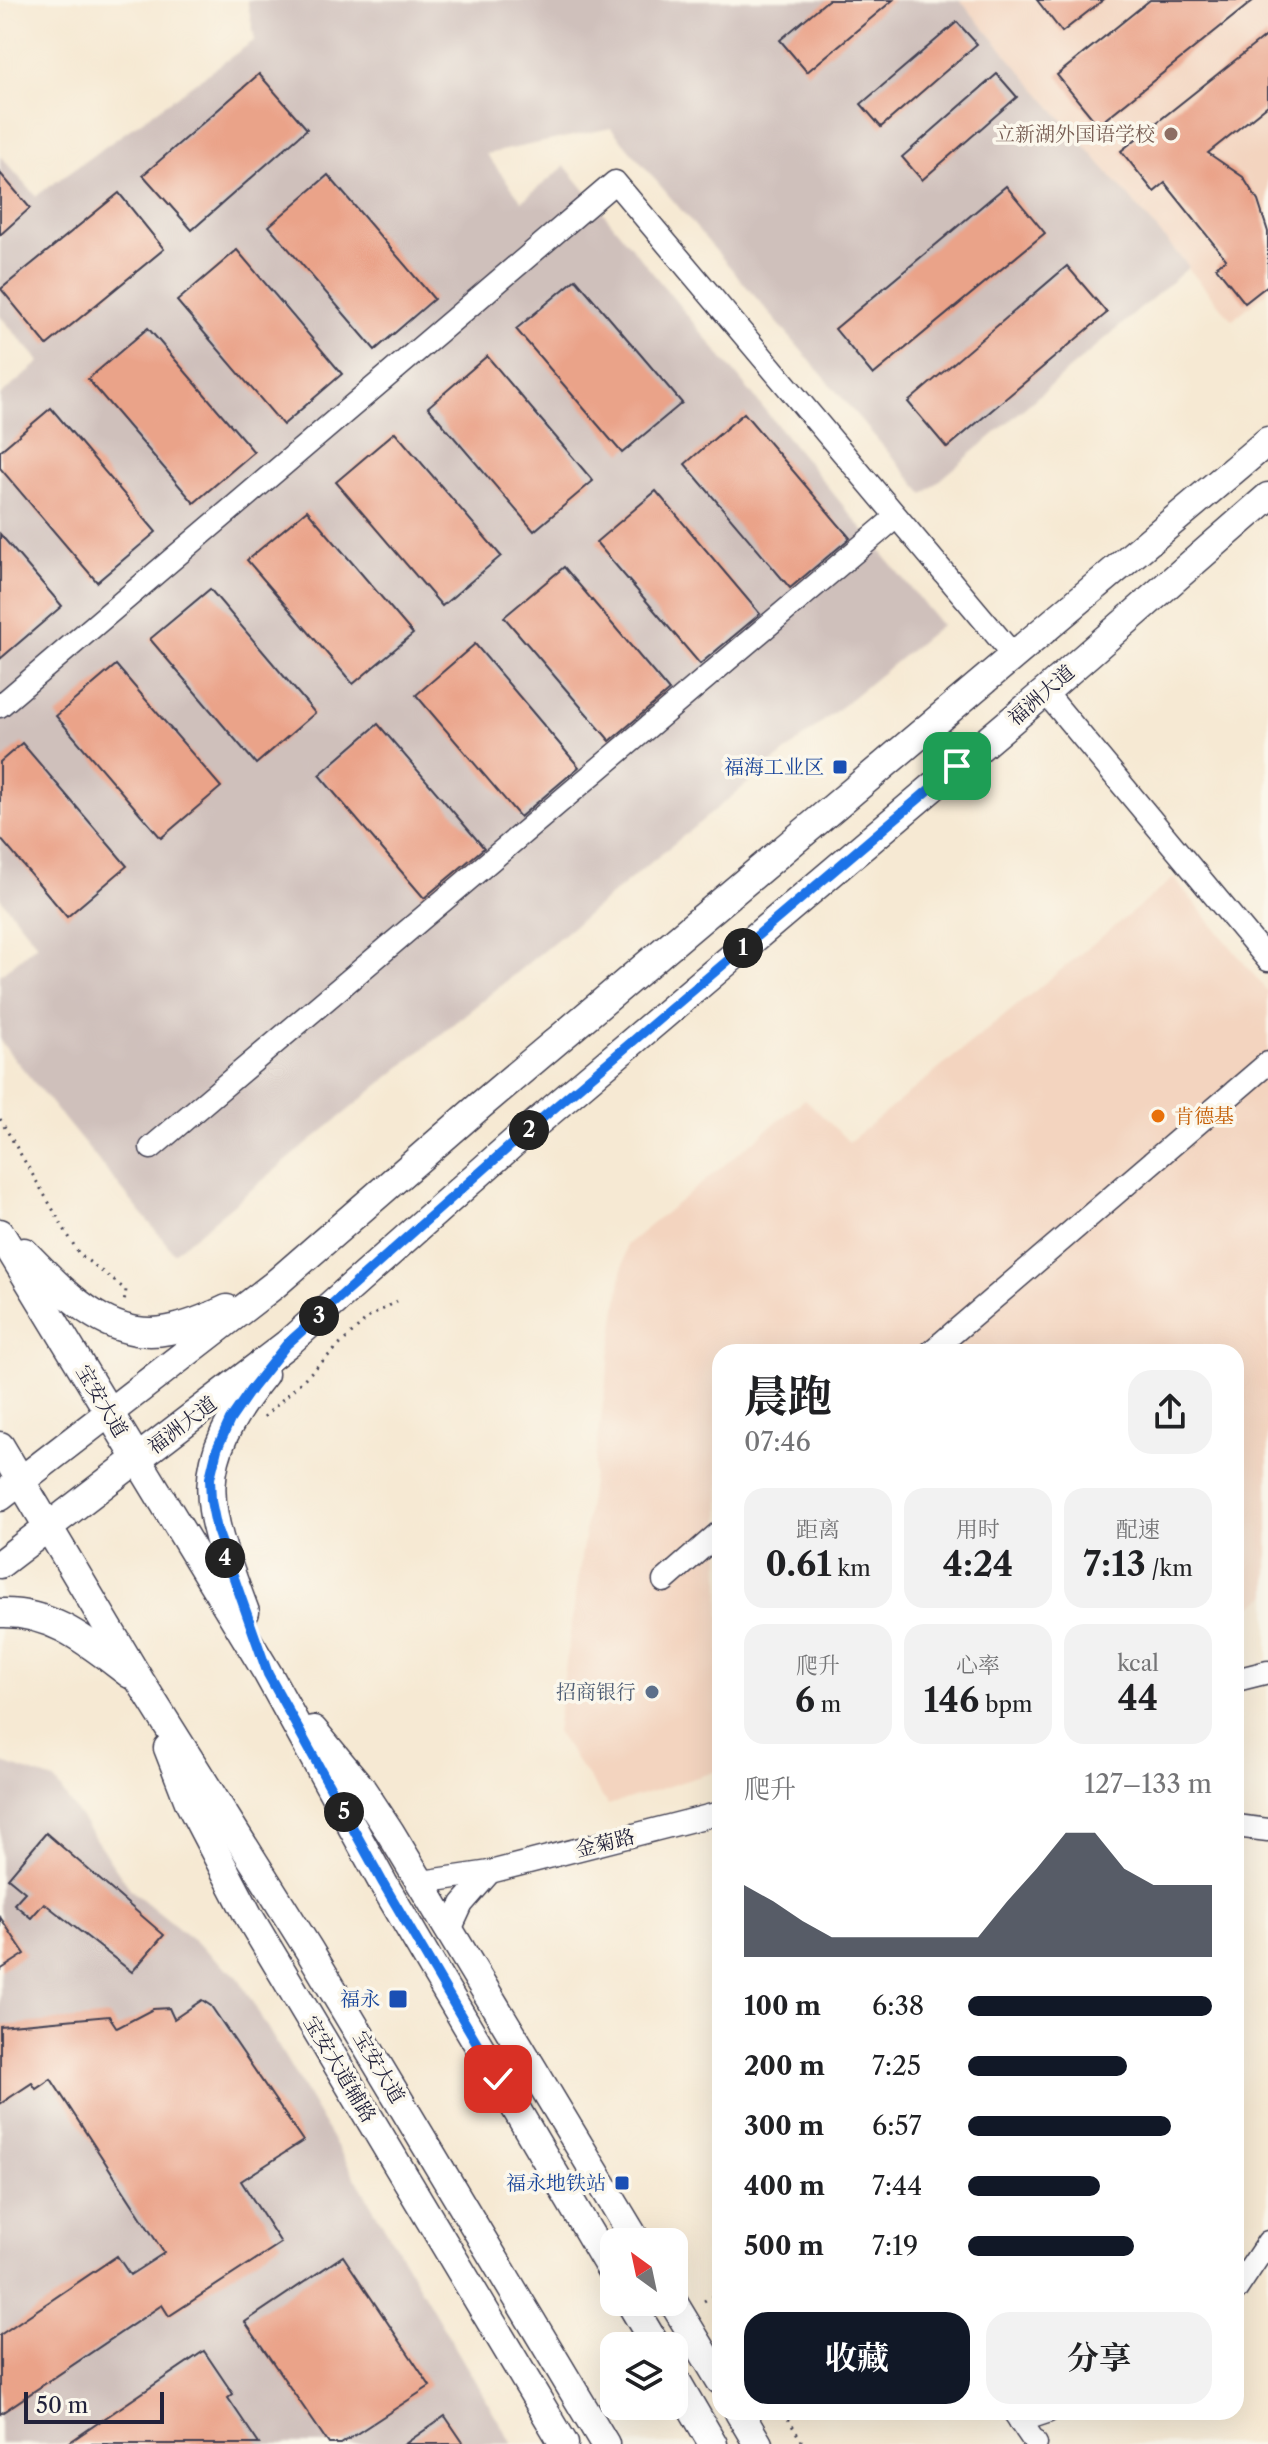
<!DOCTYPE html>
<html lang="zh">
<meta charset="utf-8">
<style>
body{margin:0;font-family:"Libre Caslon Text","Noto Serif SC",serif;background:#f2f2f2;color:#202124;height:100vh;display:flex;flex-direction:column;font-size:30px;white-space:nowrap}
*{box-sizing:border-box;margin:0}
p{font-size:26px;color:#757577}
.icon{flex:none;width:44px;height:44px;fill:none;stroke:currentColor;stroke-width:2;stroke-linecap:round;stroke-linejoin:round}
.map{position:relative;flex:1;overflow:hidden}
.side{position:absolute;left:712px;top:1344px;width:532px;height:1076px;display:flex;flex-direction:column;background:#fff;border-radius:24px;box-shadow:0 8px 32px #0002}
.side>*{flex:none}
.needle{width:52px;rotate:327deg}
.fabs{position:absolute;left:600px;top:2228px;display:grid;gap:16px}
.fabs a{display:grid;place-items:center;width:88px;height:88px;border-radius:16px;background:#fff;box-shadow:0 8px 32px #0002;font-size:40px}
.scale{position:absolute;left:24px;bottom:20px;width:140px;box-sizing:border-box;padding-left:8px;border:4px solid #22223b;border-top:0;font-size:22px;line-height:28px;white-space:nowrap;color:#22223b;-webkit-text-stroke:6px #fbf7ec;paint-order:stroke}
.pin{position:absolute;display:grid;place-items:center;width:68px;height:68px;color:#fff;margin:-34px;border-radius:16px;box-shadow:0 4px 12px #0006}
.km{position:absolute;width:40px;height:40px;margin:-20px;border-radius:50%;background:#222;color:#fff;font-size:22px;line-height:40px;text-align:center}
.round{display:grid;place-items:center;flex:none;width:84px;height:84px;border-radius:24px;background:#f2f2f2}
.headline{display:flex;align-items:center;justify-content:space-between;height:136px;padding:0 32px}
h1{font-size:44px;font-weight:700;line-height:60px}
.stats{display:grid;grid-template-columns:repeat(3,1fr);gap:12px;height:136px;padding:8px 32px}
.stats div{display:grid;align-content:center;border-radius:20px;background:#f2f2f2;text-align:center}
.stats b{font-size:34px;font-weight:700}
.stats small{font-size:22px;font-weight:400}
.stats p{font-size:22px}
.chart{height:224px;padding:16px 32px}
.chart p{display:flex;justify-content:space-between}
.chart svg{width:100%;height:144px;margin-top:8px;fill:#111827;opacity:.7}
.cta{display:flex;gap:16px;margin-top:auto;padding:16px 32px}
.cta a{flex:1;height:92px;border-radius:24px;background:#111827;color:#fff;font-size:32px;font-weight:700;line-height:92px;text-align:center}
.cta a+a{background:#f2f2f2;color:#202124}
ul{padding:0 32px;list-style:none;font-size:26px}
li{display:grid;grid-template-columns:128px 96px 1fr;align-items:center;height:60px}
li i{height:20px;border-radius:10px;background:#111827}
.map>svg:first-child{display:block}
.built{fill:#f3d4bf}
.industrial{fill:#cfc0bb}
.building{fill:#eaa389}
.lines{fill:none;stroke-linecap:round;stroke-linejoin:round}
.minor-casing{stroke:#424052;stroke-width:25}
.major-casing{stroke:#424052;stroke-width:31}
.path{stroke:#424052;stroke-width:3;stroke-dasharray:2 6;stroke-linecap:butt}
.minor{stroke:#fff;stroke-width:22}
.major{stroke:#fff;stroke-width:28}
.route-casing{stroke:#fff;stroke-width:16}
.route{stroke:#1a73e8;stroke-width:10}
.education-dot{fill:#8d6e63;stroke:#fbf7ec;stroke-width:3}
.transit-dot{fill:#1a4fb4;stroke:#fbf7ec;stroke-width:3}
.food-dot{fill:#e8710a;stroke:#fbf7ec;stroke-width:3}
.service-dot{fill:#5c6f8a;stroke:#fbf7ec;stroke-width:3}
.labels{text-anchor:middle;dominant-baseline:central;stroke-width:7;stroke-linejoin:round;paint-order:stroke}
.education-label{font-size:20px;fill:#785e54;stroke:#fbf7ec;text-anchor:end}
.street-label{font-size:20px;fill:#22223b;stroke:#fbf7ec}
.transit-label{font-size:20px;fill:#164399;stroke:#fbf7ec;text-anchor:end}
.food-label{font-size:20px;fill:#c56008;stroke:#fbf7ec;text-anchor:start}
.service-label{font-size:20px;fill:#4e5e75;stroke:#fbf7ec;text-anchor:end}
</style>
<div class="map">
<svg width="1268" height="2444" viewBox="0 0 1268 2444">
<rect width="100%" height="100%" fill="#fbf7ec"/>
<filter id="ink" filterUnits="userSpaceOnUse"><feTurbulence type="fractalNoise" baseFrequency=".0125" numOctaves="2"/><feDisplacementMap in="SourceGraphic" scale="16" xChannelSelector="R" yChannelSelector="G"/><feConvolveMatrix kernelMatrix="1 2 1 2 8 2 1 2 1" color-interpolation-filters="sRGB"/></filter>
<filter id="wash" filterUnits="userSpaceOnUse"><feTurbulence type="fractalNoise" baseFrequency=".006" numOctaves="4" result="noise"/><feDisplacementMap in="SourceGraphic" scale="32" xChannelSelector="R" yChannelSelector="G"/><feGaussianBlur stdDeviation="1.8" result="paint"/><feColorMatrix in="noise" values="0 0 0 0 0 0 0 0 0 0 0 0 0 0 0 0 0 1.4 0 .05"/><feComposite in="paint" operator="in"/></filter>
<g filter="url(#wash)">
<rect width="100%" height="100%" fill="#f6e9d3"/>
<g class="built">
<path d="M960,0H1268V291L1232,320Z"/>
<path d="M1174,878L1268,992V1594L1255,1605L1236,1610V1352H720V1770L608,1805L556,1732L626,1245L805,1099L849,1142Z"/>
</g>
<g class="industrial">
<path d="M247,0H960L1189,267L924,494L611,128L486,154L522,201L565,166L941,625L174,1253L0,1041V975L37,944L0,898V396L40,362L0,316V156L36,196L255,40Z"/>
<path d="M0,1762L54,1780L131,1890L237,1976L512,2444H0Z"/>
</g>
<g id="blocks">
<g class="building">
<path d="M828,0H893L807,72L780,40Z"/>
<path d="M1037,0H1103L1062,32Z"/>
<path d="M1150,0H1254L1098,125L1057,75Z"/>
<path d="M957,22L977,44L881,127L861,104Z"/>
<path d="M1268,34V105L1208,153L1243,177L1258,201L1268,232V285L1245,303L1216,267L1226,259L1165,183L1154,192L1121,151Z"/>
<path d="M259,74L307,129L192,230L143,175Z"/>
<path d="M997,74L1017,97L922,180L902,157Z"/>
<path d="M0,173L30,208L0,235Z"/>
<path d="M328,175L434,299L375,350L269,226Z"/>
<path d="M1006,186L1045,233L873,375L835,329Z"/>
<path d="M119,193L164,249L47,345L1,289Z"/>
<path d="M237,250L342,374L283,425L177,301Z"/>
<path d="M1067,266L1107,313L947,448L908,402Z"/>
<path d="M576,279L682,403L622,453L516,329Z"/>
<path d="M148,328L254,452L194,503L88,379Z"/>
<path d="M487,356L593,481L534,531L428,407Z"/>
<path d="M51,408L156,532L97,582L0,468V451Z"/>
<path d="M744,413L850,538L790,588L685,464Z"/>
<path d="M395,432L501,556L442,606L336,482Z"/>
<path d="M656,491L760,614L700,664L596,542Z"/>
<path d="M307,510L413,634L353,684L247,560Z"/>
<path d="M0,534L62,606L0,659Z"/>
<path d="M564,567L669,691L610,741L504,617Z"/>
<path d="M210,589L315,713L256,764L150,639Z"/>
<path d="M475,644L579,767L520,817L416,695Z"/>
<path d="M116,665L221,787L161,838L56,716Z"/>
<path d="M378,724L484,848L424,898L319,775Z"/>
<path d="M22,743L127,866L67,917L0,838V762Z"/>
<path d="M46,1833L164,1935L132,1972L44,1903L31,1918L14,1904L25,1892L8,1878Z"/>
<path d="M0,1917L25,1954L0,1970Z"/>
<path d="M202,2000L211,2006L303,2141L241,2181L281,2243L169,2316L162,2305L0,2414V2335L117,2256L130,2275L164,2253L51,2079L36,2089L32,2083L0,2104V2026L109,2016L117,2028L153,2009L169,2008L174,2019Z"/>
<path d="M343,2256L430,2386L341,2444H329L245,2322Z"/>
<path d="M204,2351L233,2394L228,2398L259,2444H67Z"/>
<path d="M445,2416L464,2444H405Z"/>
</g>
</g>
</g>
<g filter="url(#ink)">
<use href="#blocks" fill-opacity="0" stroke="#424052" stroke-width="2"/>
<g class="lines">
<defs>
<g id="minor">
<path d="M1045,692L1268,960"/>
<path d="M0,706L615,182L1014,656"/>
<path d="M151,1148L896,517"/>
<path d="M931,1352L1268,1063"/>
<path d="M664,1581L720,1532"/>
<path d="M1236,1680L1268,1672"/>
<path d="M1236,1826L1268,1830"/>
<path d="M422,1882L490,1872L720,1813"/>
<path d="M450,1930L462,1904L490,1872"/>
<path d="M1236,2290L1268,2242"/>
<path d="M1014,2412L1036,2444"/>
<path d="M1020,2421L1047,2412"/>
</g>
<g id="major">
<path d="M0,1233L268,1674L383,1883L614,2275"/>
<path d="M24,1252C63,1291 108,1343 169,1330C189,1326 208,1318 227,1309"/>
<path d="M0,1446L140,1681L309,1950L605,2444"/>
<path d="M0,1497L274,1285L482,1104L1268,441"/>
<path d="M0,1564L287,1344L520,1137L1045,692L1268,497"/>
<path d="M245,1612C206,1507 188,1468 264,1374"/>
<path d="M0,1613C53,1611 90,1644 130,1674"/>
<path d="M313,1730L361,1788L390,1832L637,2242"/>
<path d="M168,1748L189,1802L248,1915L564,2444"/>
<path d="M630,2302L656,2346"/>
<path d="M673,2302L720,2380"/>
<path d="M674,2377L713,2444"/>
<path d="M739,2412L758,2444"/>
</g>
</defs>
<use href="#minor" class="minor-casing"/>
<use href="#major" class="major-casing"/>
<g class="path">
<path d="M0,1119L79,1254L126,1290L124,1303"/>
<path d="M264,1417L368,1318L397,1301"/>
<path d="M704,2301L716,2294L720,2302"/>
<path d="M784,2412L802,2442L798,2444"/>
</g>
<use href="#minor" class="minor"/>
<use href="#major" class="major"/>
</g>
</g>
<g class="lines" filter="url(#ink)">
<defs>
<path id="route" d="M498,2079L383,1883L268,1674L217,1530L211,1501L210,1478L217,1449L230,1420L252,1388L287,1344L520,1137L957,766"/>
</defs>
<use href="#route" class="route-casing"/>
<use href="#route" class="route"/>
</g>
<circle class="education-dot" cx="1171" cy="134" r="8"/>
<g class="transit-dot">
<rect x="832" y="759" width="16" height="16" rx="4"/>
<rect x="388" y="1989" width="20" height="20" rx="4"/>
<rect x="614" y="2175" width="16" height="16" rx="4"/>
</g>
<circle class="food-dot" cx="1158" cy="1116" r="8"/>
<circle class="service-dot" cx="652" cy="1692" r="8"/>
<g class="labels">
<g class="education-label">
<text x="1155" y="134">立新湖外国语学校</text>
</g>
<g class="street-label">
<text transform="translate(1041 695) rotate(-41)">福洲大道</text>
<text transform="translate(102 1401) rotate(59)">宝安大道</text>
<text transform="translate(182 1425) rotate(-37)">福洲大道</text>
<text transform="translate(605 1843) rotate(-14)">金菊路</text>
<text transform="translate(379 2067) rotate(59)">宝安大道</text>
<text transform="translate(340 2069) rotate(59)">宝安大道辅路</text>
</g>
<g class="transit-label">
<text x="824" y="767">福海工业区</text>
<text x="380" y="1999">福永</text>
<text x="606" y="2183">福永地铁站</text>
</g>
<g class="food-label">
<text x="1174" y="1116">肯德基</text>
</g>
<g class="service-label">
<text x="636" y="1692">招商银行</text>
</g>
</g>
</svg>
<div class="fabs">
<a><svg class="needle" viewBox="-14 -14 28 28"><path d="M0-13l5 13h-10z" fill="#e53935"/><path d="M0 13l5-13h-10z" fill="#757577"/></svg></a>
<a><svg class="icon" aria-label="layers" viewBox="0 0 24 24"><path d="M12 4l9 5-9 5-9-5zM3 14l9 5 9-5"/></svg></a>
</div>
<div class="scale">50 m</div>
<div class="pin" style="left:957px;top:766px;background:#1e9e55"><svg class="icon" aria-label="arrive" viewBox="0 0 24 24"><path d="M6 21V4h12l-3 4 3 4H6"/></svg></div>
<div class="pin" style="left:498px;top:2079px;background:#d93025"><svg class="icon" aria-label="check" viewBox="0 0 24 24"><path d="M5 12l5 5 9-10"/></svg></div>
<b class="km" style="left:743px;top:948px">1</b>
<b class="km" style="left:529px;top:1130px">2</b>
<b class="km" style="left:319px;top:1316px">3</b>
<b class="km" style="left:225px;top:1558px">4</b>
<b class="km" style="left:344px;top:1812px">5</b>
<section class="side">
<div class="headline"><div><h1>晨跑</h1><p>07:46</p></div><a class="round"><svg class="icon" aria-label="share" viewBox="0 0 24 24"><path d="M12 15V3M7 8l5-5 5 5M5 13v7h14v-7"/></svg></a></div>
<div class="stats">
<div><p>距离</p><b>0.61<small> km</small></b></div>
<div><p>用时</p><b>4:24</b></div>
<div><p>配速</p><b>7:13<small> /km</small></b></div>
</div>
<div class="stats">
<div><p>爬升</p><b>6<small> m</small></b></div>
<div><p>心率</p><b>146<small> bpm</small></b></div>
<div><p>kcal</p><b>44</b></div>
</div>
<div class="chart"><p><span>爬升</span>127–133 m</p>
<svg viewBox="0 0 160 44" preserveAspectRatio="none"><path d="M0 44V22L10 27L20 33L30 38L40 38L50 38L60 38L70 38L80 38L90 27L100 17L110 6L120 6L130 17L140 22L150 22L160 22V44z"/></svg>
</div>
<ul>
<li><b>100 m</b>6:38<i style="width:100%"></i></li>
<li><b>200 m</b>7:25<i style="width:65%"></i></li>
<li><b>300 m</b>6:57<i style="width:83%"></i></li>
<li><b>400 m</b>7:44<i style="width:54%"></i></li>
<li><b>500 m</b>7:19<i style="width:68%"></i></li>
</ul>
<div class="cta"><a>收藏</a><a>分享</a></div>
</section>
</div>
